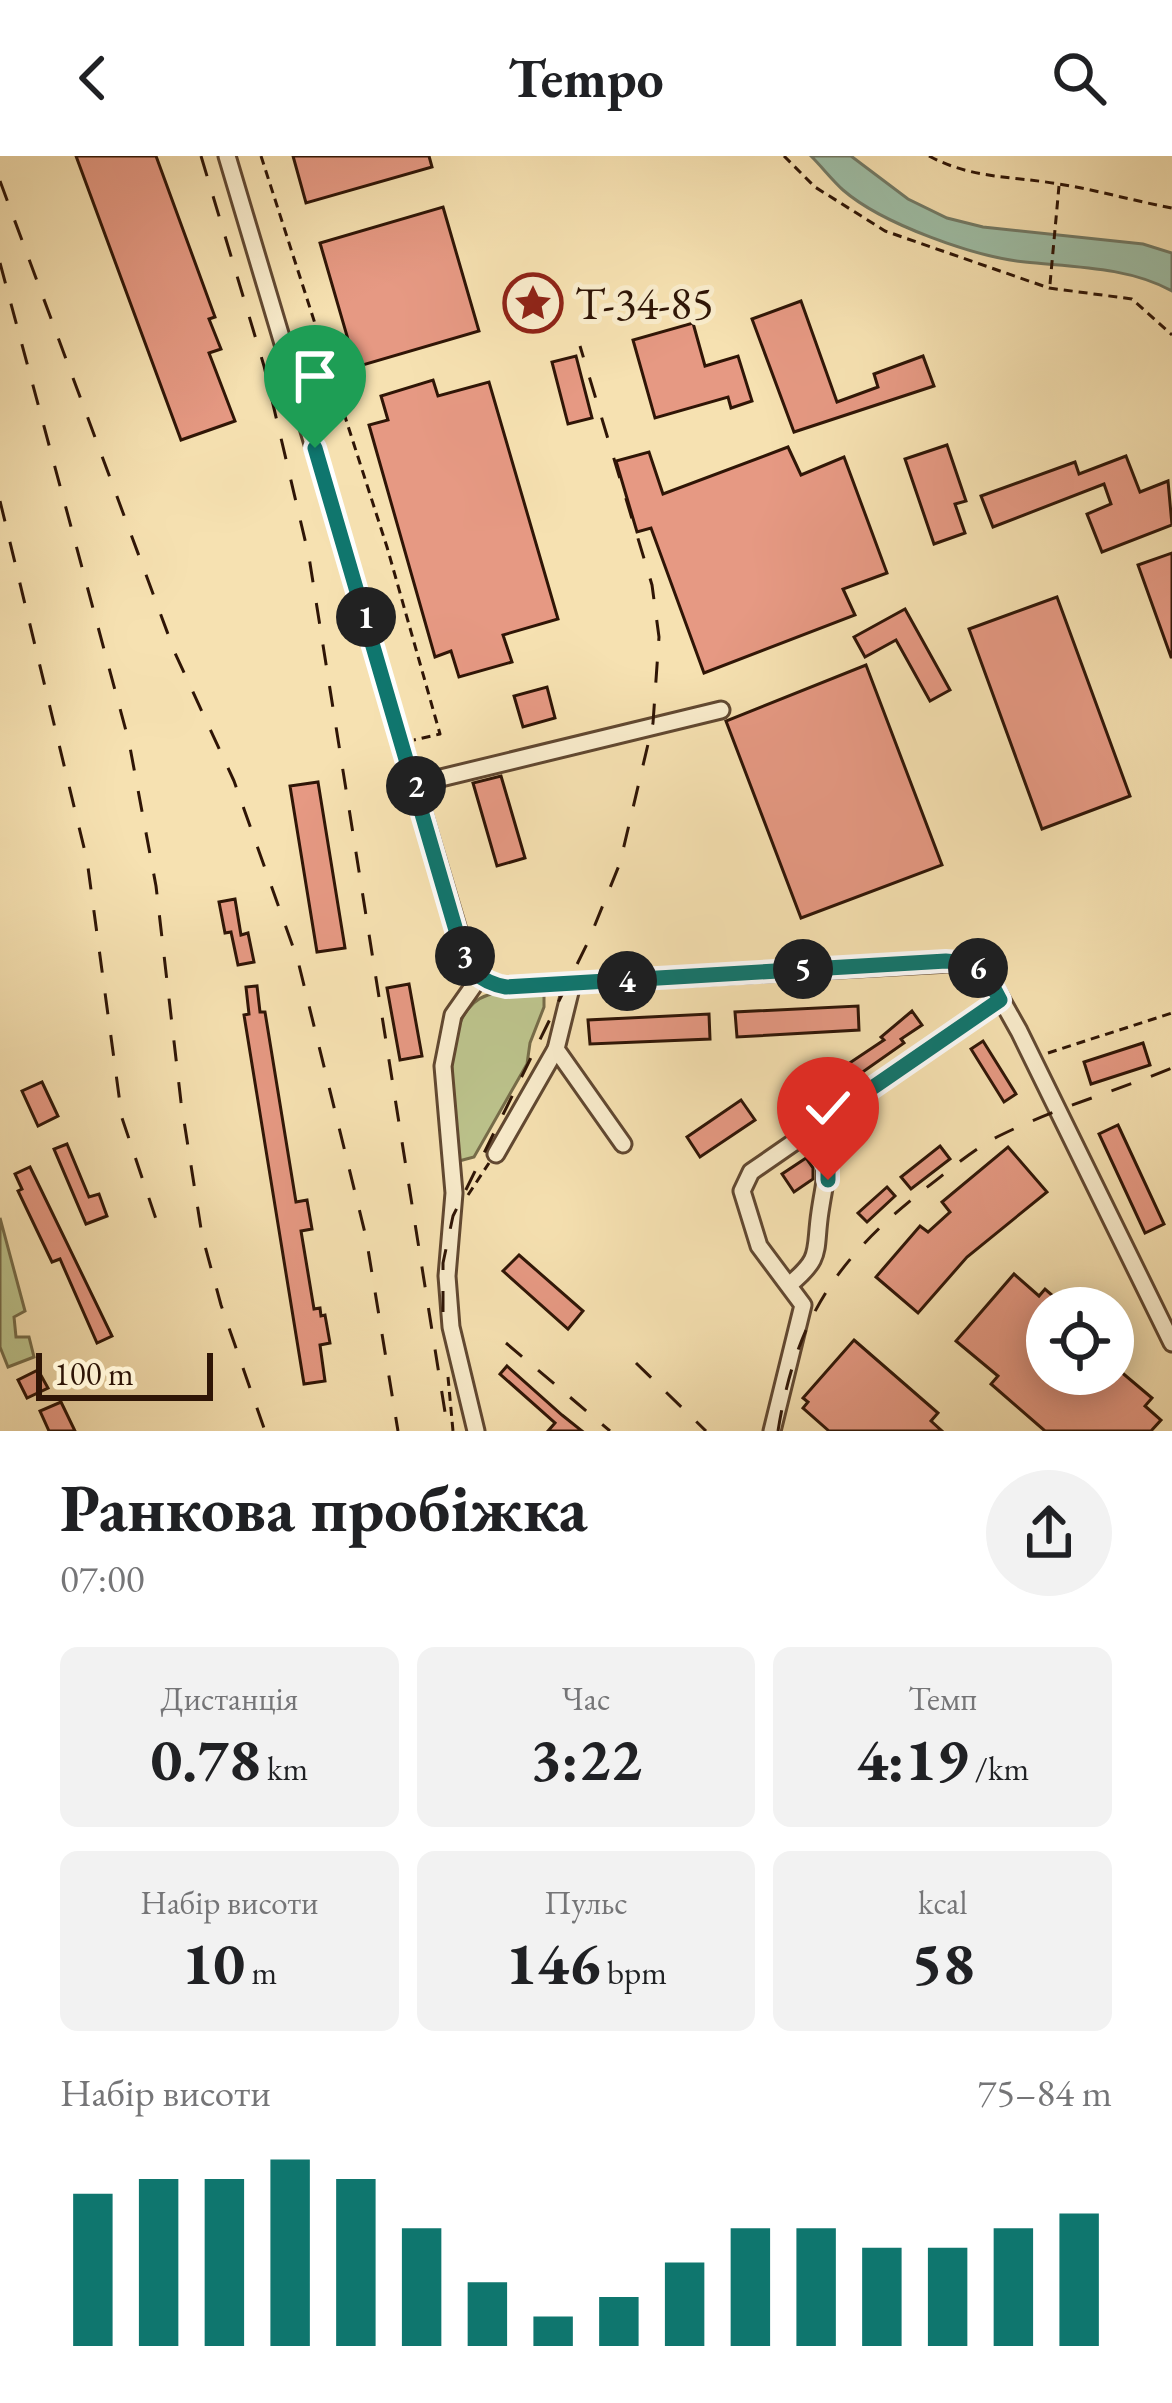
<!DOCTYPE html>
<html lang="uk">
<meta charset="utf-8">
<style>
body{margin:0;font-family:"EB Garamond",serif;background:#f2f2f2;color:#202124;height:100vh;display:flex;flex-direction:column;font-size:45px;white-space:nowrap}
*{box-sizing:border-box;margin:0}
p{font-size:39px;color:#757577}
.icon{flex:none;width:66px;height:66px;fill:none;stroke:currentColor;stroke-width:2;stroke-linecap:round;stroke-linejoin:round}
.map{position:relative;height:1275px;overflow:hidden}
.details{display:flex;flex-direction:column;background:#fff;flex:1}
.details>*{flex:none}
.tools{position:absolute;left:1026px;top:1131px;display:grid;gap:24px}
.tools a{display:grid;place-items:center;width:108px;height:108px;border-radius:50%;background:#fff;box-shadow:0 6px 30px #0003;font-size:60px}
.scale{position:absolute;left:36px;bottom:30px;width:177px;box-sizing:border-box;padding-left:12px;border:6px solid #2f1506;border-top:0;font-size:33px;line-height:42px;white-space:nowrap;color:#2f1506;-webkit-text-stroke:9px #f9eccc;paint-order:stroke}
.pin{position:absolute;display:grid;place-items:center;width:102px;height:102px;color:#fff;margin:-123px -51px;border-radius:50% 50% 50% 0;rotate:-45deg;box-shadow:0 0 12px #0007}
.pin .icon{rotate:45deg}
.km{position:absolute;width:60px;height:60px;margin:-30px;border-radius:50%;background:#222;color:#fff;font-size:33px;line-height:60px;text-align:center}
.round{display:grid;place-items:center;flex:none;width:126px;height:126px;border-radius:63px;background:#f2f2f2}
.overview{display:flex;align-items:center;justify-content:space-between;height:204px;padding:0 60px}
h1{font-size:66px;font-weight:700;line-height:90px}
.stats{display:grid;grid-template-columns:repeat(3,1fr);gap:18px;height:204px;padding:12px 60px}
.stats div{display:grid;align-content:center;border-radius:18px;background:#f2f2f2;text-align:center}
.stats b{font-size:60px;font-weight:700}
.stats small{font-size:33px;font-weight:400}
.stats p{font-size:33px}
.chart{height:336px;padding:24px 60px}
.chart p{display:flex;justify-content:space-between}
.chart svg{width:100%;height:216px;margin-top:12px;stroke:#0f766e;stroke-width:6}
header{display:flex;justify-content:space-between;align-items:center;height:156px;padding:0 60px;background:#fff;font-size:54px;font-weight:700}
.map>svg:first-child{display:block}
.green{fill:#bcc38c;stroke:#766c49;stroke-width:3}
.water{fill:#9ebea6;stroke:#727a66;stroke-width:3}
.building{fill:#e69983;stroke:#2f1506;stroke-width:3}
.lines{fill:none;stroke-linecap:round;stroke-linejoin:round}
.minor-casing{stroke:#614831;stroke-width:21}
.path{stroke:#2f1506;stroke-width:3;stroke-dasharray:9 6;stroke-linecap:butt}
.minor{stroke:#f9eccc;stroke-width:15}
.rail{stroke:#2f1506;stroke-width:3;stroke-dasharray:21 21;stroke-linecap:butt}
.route-casing{stroke:#fff;stroke-width:24}
.route{stroke:#0f766e;stroke-width:15}
.labels{text-anchor:middle;dominant-baseline:central;stroke-width:10;stroke-linejoin:round;paint-order:stroke}
.poi-label{font-size:45px;fill:#2f1506;stroke:#f9eccc;text-anchor:start}
</style>
<header><svg class="icon" aria-label="back" viewBox="0 0 24 24"><path d="M15 5l-7 7 7 7"/></svg>Tempo<svg class="icon" aria-label="search" viewBox="0 0 24 24"><circle cx="10" cy="10" r="6"/><path d="M15 15l6 6"/></svg></header>
<div class="map">
<svg width="1172" height="1275" viewBox="0 0 1172 1275">
<rect width="100%" height="100%" fill="#f6e1b1"/>
<filter id="stains"><feTurbulence type="fractalNoise" baseFrequency=".00167" numOctaves="4"/><feColorMatrix values="0 0 0 0 .2 0 0 0 0 .09 0 0 0 0 .02 0 0 0 .5 -.17"/></filter>
<radialGradient id="worn" r=".72"><stop offset=".6" stop-color="#630" stop-opacity="0"/><stop offset="1" stop-color="#630" stop-opacity=".3"/></radialGradient>
<g class="green">
<path d="M544,835V851L530,887L527,908L474,1001L459,1005C455,964 434,856 488,839C504,833 527,836 544,835Z"/>
<path d="M0,1062L25,1155L14,1161L16,1181H29L34,1201L8,1211L0,1191Z"/>
</g>
<path class="water" d="M811,0H851L908,43L947,62L983,71L1143,88L1172,97V135C1129,111 1073,111 1025,106C975,101 882,68 843,34C832,24 822,11 811,0Z"/>
<g class="building">
<path d="M76,0H156L215,161L209,163L221,193L209,197L235,265L181,284Z"/>
<path d="M293,0H429L432,11L306,47Z"/>
<path d="M443,51L479,175L356,211L320,87Z"/>
<path d="M801,145L837,246L878,231L874,218L923,200L934,230L794,276L752,163Z"/>
<path d="M693,167L705,210L738,200L752,245L731,252L728,241L655,262L633,184Z"/>
<path d="M576,200L592,262L568,268L552,206Z"/>
<path d="M433,224L438,240L489,226L558,463L503,479L512,506L459,521L451,495L435,501L369,269L388,264L381,240Z"/>
<path d="M947,289L966,345L955,348L965,377L934,388L905,303Z"/>
<path d="M788,291L801,319L844,301L887,417L843,433L855,459L704,517L651,372L637,376L616,305L649,296L663,338Z"/>
<path d="M1126,300L1140,336L1168,325L1172,369L1102,396L1087,358L1111,348L1104,328L993,371L981,340L1075,306L1079,318Z"/>
<path d="M1172,397V501H1171L1138,409Z"/>
<path d="M1057,441L1130,640L1042,673L969,473Z"/>
<path d="M905,453L950,534L930,545L896,484L865,501L854,481Z"/>
<path d="M866,509L942,709L801,762L726,565Z"/>
<path d="M547,531L555,562L523,571L514,540Z"/>
<path d="M501,620L525,702L497,710L473,627Z"/>
<path d="M318,626L345,792L317,796L290,630Z"/>
<path d="M235,743L241,779L248,777L254,806L238,809L231,776L225,777L219,746Z"/>
<path d="M409,828L422,900L400,904L387,832Z"/>
<path d="M257,830L260,856H265L296,1046L307,1044L312,1073L301,1075L314,1153L320,1152L321,1160L325,1159L330,1187L320,1189L325,1225L304,1228L244,859L249,858L246,831Z"/>
<path d="M858,850L859,874L737,881L735,856Z"/>
<path d="M912,855L922,869L901,883L904,887L857,920L848,908L884,884L881,881Z"/>
<path d="M709,858L710,883L590,888L588,864Z"/>
<path d="M983,885L1016,938L1004,946L971,893Z"/>
<path d="M1143,887L1150,909L1091,928L1084,906Z"/>
<path d="M42,926L58,960L38,970L22,935Z"/>
<path d="M741,944L755,964L700,1001L687,981Z"/>
<path d="M1118,969L1164,1068L1145,1077L1099,978Z"/>
<path d="M67,988L89,1041L99,1038L107,1060L86,1068L54,993Z"/>
<path d="M940,990L950,1003L911,1033L901,1021Z"/>
<path d="M1008,991L1047,1036L967,1101L918,1157L876,1121L920,1070L928,1076L950,1056L942,1046Z"/>
<path d="M806,1002L813,1012V1023L794,1036L782,1018Z"/>
<path d="M30,1011L112,1180L97,1187L60,1103L52,1106L18,1035L22,1033L15,1018Z"/>
<path d="M887,1031L895,1040L867,1066L858,1057Z"/>
<path d="M519,1099L583,1155L568,1173L503,1115Z"/>
<path d="M1014,1118L1039,1140L1045,1133L1067,1152H1047V1218H1113V1209L1152,1242L1145,1250L1161,1264L1151,1275H1045L991,1228L998,1220L956,1185Z"/>
<path d="M854,1184L938,1257L931,1265L942,1275H829L803,1252L808,1246L803,1242Z"/>
<path d="M507,1210L562,1259L582,1275H548L555,1267L500,1218Z"/>
<path d="M38,1214L48,1232L27,1242L18,1224Z"/>
<path d="M61,1246L75,1275H49L40,1255Z"/>
</g>
<g class="lines">
<defs>
<g id="minor">
<path d="M227,0L469,811L479,822L506,831L967,806L992,827L1019,875L1172,1187"/>
<path d="M416,628L721,554"/>
<path d="M572,828L556,893L623,988"/>
<path d="M496,998L556,893"/>
<path d="M789,1129C823,1101 814,1096 820,1056C827,1009 831,1020 811,974"/>
<path d="M476,1275L451,1171L447,1120L454,1037L443,910L453,859L479,822"/>
<path d="M772,1275L803,1149L759,1090L742,1035L751,1016L1001,843"/>
</g>
</defs>
<use href="#minor" class="minor-casing"/>
<g class="path">
<path d="M261,0L387,391L440,578L414,584"/>
<path d="M784,0L815,31L885,75L1049,132L1132,143L1172,179"/>
<path d="M929,0C972,23 1012,20 1059,28C1097,34 1134,45 1172,52"/>
<path d="M1050,128L1059,30"/>
<path d="M1048,897L1172,857"/>
<path d="M468,1039L489,1007"/>
<path d="M448,1221L453,1275"/>
</g>
<use href="#minor" class="minor"/>
<g class="rail">
<path d="M201,0L264,210L309,401L448,1275"/>
<path d="M0,25L175,497L234,625L298,805L366,1081L398,1275"/>
<path d="M0,107L129,586L156,730L181,946L202,1079L221,1149L265,1275"/>
<path d="M0,345L87,704L122,962L162,1081"/>
<path d="M443,1156V1107L453,1060L588,786L620,707L653,567L659,481L652,429L580,190"/>
<path d="M506,1187L610,1275"/>
<path d="M636,1207L706,1275"/>
<path d="M778,1275C796,1162 837,1102 926,1032C950,1014 974,992 1001,979C1056,952 1116,935 1172,912"/>
</g>
</g>
<g class="lines">
<defs>
<path id="route" d="M315,292L460,788C470,813 478,826 506,831L946,805C975,806 987,817 1000,844L811,974L828,1012V1024"/>
</defs>
<use href="#route" class="route-casing"/>
<use href="#route" class="route"/>
</g>
<defs>
<symbol id="sight-ring" viewBox="-11 -11 22 22"><circle r="9.5" fill="#f9eccc" stroke="#8f2418" stroke-width="1.5"/><path d="M0-6L1.8-2.2L6-1.7L2.9 1.2L3.7 5.4L0 3.3L-3.7 5.4L-2.9 1.2L-6-1.7L-1.8-2.2Z" fill="#8f2418"/></symbol>
</defs>
<g fill-rule="evenodd">
<use href="#sight-ring" x="500" y="114" width="66" height="66"/>
</g>
<g class="labels">
<g class="poi-label">
<text x="575" y="147">Т-34-85</text>
</g>
</g>
<rect width="100%" height="100%" filter="url(#stains)"/>
<rect width="100%" height="100%" fill="url(#worn)"/>
</svg>
<div class="tools">
<a><svg class="icon" aria-label="locate" viewBox="0 0 24 24"><circle cx="12" cy="12" r="6"/><path d="M12 2v4M12 18v4M2 12h4M18 12h4"/></svg></a>
</div>
<div class="scale">100 m</div>
<div class="pin" style="left:315px;top:292px;background:#1e9e55"><svg class="icon" aria-label="arrive" viewBox="0 0 24 24"><path d="M6 21V4h12l-3 4 3 4H6"/></svg></div>
<div class="pin" style="left:828px;top:1024px;background:#d93025"><svg class="icon" aria-label="check" viewBox="0 0 24 24"><path d="M5 12l5 5 9-10"/></svg></div>
<b class="km" style="left:366px;top:461px">1</b>
<b class="km" style="left:416px;top:630px">2</b>
<b class="km" style="left:465px;top:800px">3</b>
<b class="km" style="left:627px;top:825px">4</b>
<b class="km" style="left:803px;top:813px">5</b>
<b class="km" style="left:978px;top:812px">6</b>
</div>
<section class="details">
<div class="overview"><div><h1>Ранкова пробіжка</h1><p>07:00</p></div><a class="round"><svg class="icon" aria-label="share" viewBox="0 0 24 24"><path d="M12 15V3M7 8l5-5 5 5M5 13v7h14v-7"/></svg></a></div>
<div class="stats">
<div><p>Дистанція</p><b>0.78<small> km</small></b></div>
<div><p>Час</p><b>3:22</b></div>
<div><p>Темп</p><b>4:19<small> /km</small></b></div>
</div>
<div class="stats">
<div><p>Набір висоти</p><b>10<small> m</small></b></div>
<div><p>Пульс</p><b>146<small> bpm</small></b></div>
<div><p>kcal</p><b>58</b></div>
</div>
<div class="chart"><p><span>Набір висоти</span>75–84 m</p>
<svg viewBox="0 0 160 44" preserveAspectRatio="none"><path d="M5 44V13M15 44V10M25 44V10M35 44V6M45 44V10M55 44V20M65 44V31M75 44V38M85 44V34M95 44V27M105 44V20M115 44V20M125 44V24M135 44V24M145 44V20M155 44V17"/></svg>
</div>
</section>
